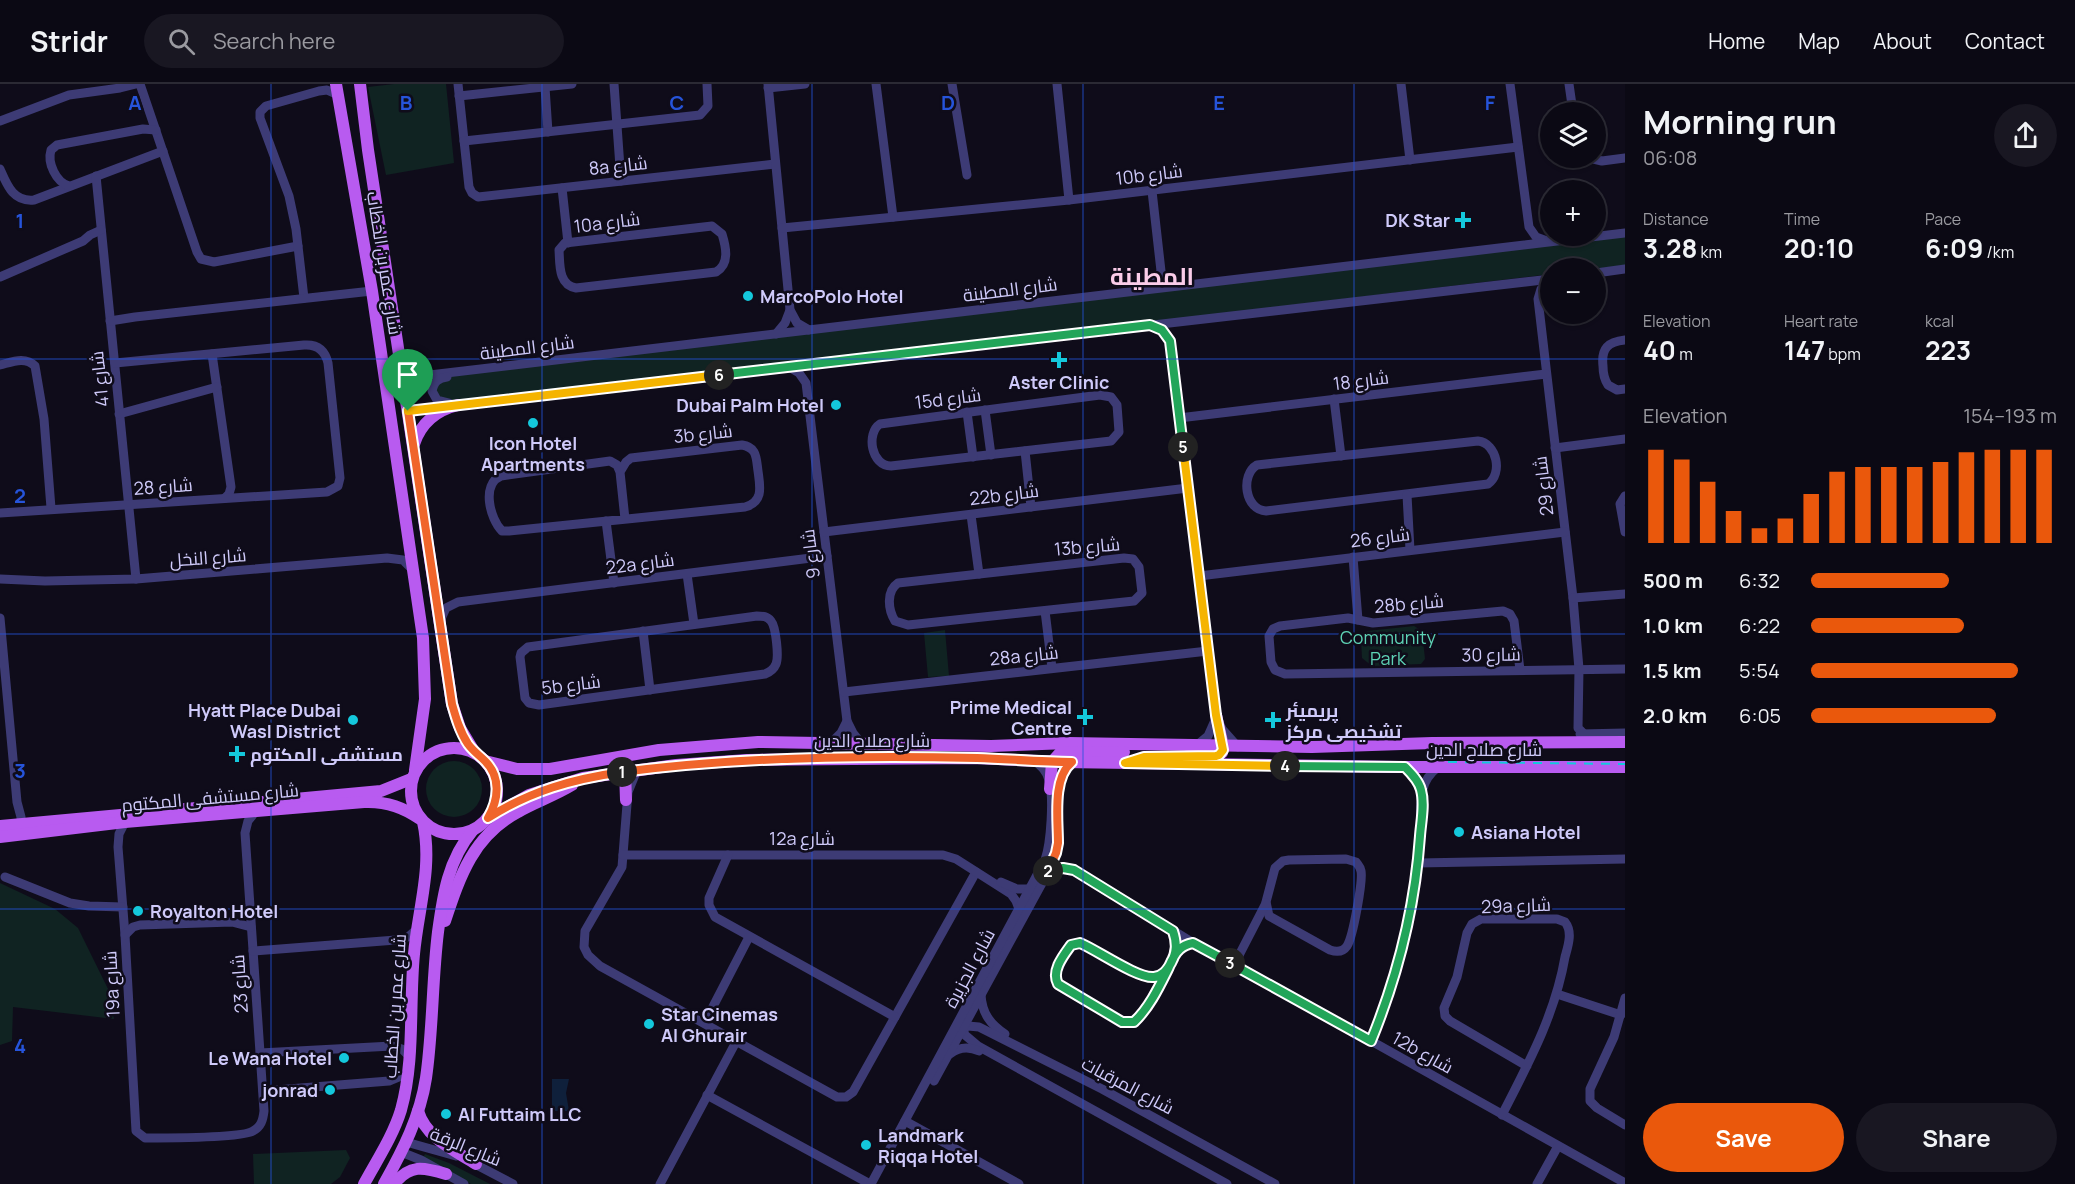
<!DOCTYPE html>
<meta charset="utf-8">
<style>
body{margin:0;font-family:Manrope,Cairo,sans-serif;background:#191722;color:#f1f3f6;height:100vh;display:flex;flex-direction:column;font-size:22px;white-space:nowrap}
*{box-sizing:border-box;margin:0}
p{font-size:20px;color:#9a9aa0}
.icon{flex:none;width:33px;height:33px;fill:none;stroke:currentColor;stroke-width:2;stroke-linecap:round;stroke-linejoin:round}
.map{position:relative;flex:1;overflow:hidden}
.panel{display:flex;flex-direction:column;background:#0b0914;width:450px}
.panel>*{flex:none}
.fabs{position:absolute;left:1540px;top:18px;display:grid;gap:12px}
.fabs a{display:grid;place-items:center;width:66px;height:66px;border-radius:50%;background:#0b0914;box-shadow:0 2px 4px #0004,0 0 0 2px #2b2a34;font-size:30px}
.pin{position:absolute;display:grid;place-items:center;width:51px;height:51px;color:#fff;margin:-62px -26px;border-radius:50% 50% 50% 0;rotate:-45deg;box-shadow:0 0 6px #0007}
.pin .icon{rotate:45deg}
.km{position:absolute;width:30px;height:30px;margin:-15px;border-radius:50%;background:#222;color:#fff;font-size:16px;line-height:30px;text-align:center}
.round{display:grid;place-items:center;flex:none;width:63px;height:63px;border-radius:32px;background:#191722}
.overview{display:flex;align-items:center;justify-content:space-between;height:102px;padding:0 18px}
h1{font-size:33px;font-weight:700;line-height:45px}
.stats{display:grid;grid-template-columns:repeat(3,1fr);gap:9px;height:102px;padding:6px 18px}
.stats div{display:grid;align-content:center}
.stats b{font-size:26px;font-weight:700}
.stats small{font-size:16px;font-weight:400}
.stats p{font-size:16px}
.chart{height:168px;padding:12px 18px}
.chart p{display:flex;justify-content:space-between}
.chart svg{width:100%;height:108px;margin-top:6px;stroke:#ea580c;stroke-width:6}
.action{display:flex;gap:12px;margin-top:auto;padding:12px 18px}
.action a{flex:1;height:69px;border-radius:36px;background:#ea580c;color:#fff;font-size:24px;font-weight:700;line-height:69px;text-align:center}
.action a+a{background:#191722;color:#f1f3f6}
ul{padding:0 18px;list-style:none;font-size:20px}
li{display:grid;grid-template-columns:96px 72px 1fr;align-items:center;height:45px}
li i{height:15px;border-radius:8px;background:#ea580c}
header{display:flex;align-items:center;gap:36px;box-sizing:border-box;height:84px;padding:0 30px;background:#0b0914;border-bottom:2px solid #2b2a34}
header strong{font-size:28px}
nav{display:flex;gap:33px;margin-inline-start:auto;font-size:21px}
.search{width:420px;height:54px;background:#191722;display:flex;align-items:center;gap:15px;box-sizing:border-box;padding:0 21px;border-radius:33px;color:#9a9aa0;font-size:22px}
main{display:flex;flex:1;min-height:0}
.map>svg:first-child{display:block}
.green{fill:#102322}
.water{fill:#0f203b}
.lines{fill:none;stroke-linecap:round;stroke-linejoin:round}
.minor{stroke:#3d3b75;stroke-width:9}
.major{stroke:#b85bf0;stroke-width:12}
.rail{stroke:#14c8dc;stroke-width:2;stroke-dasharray:9 8;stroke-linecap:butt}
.split-1-casing{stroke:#fff;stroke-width:12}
.split-2-casing{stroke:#fff;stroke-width:12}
.split-3-casing{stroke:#fff;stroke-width:12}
.split-4-casing{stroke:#fff;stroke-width:12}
.split-5-casing{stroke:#fff;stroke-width:12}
.split-6-casing{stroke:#fff;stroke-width:12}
.split-7-casing{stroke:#fff;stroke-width:12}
.split-1{stroke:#f0652b;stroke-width:8}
.split-2{stroke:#f0652b;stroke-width:8}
.split-3{stroke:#22a559;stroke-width:8}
.split-4{stroke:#22a559;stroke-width:8}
.split-5{stroke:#f5b400;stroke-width:8}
.split-6{stroke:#22a559;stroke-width:8}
.split-7{stroke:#f5b400;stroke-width:8}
.grid{fill:none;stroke:#2654da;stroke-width:1.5;stroke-opacity:0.55}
.poi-dot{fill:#14c8dc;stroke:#0f0c1a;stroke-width:2}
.labels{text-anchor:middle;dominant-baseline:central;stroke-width:5;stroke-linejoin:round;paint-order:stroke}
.street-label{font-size:18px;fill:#cfcafa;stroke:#0f0c1a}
.poi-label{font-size:18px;font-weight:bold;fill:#cfcafa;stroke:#0f0c1a;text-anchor:start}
.park-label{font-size:18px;fill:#5ed2b5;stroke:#0f0c1a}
.district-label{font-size:24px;font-weight:bold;fill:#facce9;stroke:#0f0c1a}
.grid-label{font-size:20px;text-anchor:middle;font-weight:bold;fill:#2654da;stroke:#0f0c1a;stroke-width:5;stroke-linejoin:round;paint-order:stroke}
</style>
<header>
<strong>Stridr</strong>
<div class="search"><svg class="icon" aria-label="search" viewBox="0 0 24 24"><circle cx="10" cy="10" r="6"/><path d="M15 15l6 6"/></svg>Search here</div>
<nav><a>Home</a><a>Map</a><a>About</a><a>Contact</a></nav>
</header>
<main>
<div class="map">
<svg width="1625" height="1100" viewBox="0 0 1625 1100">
<rect width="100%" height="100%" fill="#0f0c1a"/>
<g class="green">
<path d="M394,0H446L454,79L386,91L368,3Z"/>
<path d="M1625,151V181L1596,185L1551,184V190L437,324L433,294Z"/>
<path d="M1414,542L1422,547L1425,575L1421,580L1372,582L1362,574L1361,556L1367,547Z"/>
<path d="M945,546L949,592L928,593L924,549Z"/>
<circle cx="454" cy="705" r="28"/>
<path d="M0,799L55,825L78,844L110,909L114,935L13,923L12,957L0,961Z"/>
<path d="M346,1066L350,1074L340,1093L331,1100H254L253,1070Z"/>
<path d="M425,1070L449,1079L490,1100H471L423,1074Z"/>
</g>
<path class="water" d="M552,995H569L566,1009L569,1027H552Z"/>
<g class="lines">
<g class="minor">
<path d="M140,0L197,168L201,175L214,178L298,162"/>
<path d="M458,0L469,103L472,109L478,113L775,80"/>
<path d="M614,0L621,97"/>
<path d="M768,0L790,226L797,239L809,246"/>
<path d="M876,0L893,133"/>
<path d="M952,0L967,91"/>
<path d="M1057,0L1069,116"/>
<path d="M1401,0L1410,76"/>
<path d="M1510,0L1529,143L1536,153L1547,157"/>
<path d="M1569,0L1573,28"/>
<path d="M545,3L548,48"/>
<path d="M768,4L805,0"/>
<path d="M459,12L572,0"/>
<path d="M0,37L69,11L120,4L136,0"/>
<path d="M464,57L700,31L708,22L707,0"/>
<path d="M1589,74L1602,77L1625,74"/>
<path d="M0,85C7,101 13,118 34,116L163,67"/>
<path d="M96,92L136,495"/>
<path d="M69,102C56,98 47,79 51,66L57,61L143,45L156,46"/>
<path d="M562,104L568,159"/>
<path d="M712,142L722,150C726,163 730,180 716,188L576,204C558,201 560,180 559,166L565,159Z"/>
<path d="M782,144L1069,116L1518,63"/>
<path d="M1596,189L1625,185"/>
<path d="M0,193L83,157L90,151L101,146"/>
<path d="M1551,196L1541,205L1538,215L1573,514L1579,585L1578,644L1583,649"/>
<path d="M1146,205L1155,198L1161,187L1152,107"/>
<path d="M304,214L296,145L289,112L260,34V28L266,22L319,7L327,6L338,11"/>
<path d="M110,237L135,233L372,207"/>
<path d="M1153,242L1163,246L1170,257L1216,631L1222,645L1238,663"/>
<path d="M776,250L785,239L790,226"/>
<path d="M1625,256C1608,258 1601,264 1603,282C1603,289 1604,295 1608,301L1617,306L1625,305"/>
<path d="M212,270L231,403L229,410L225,414"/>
<path d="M0,281C12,278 25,272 35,282L44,335L51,424"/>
<path d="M789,283L799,289L806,299L847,637L853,649L862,660"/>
<path d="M402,284L409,291L421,292L1625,149"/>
<path d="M447,293C438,294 434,298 432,307L437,316L449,319"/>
<path d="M1100,311L1111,313L1117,321L1119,348L1111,357L891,382C871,382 866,349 880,340Z"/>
<path d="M1334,315L1341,372"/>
<path d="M985,326L991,371"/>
<path d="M408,327L1551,195"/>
<path d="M967,328L973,373"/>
<path d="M119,330L217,303"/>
<path d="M1179,334L1546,290"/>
<path d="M1478,357C1497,359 1503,390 1488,400L1266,427C1245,426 1240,391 1257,381Z"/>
<path d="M1555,364L1625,355"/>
<path d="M1025,367L1031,423"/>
<path d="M620,388L626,378L631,374L742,361C747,362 751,363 754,368C757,373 757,381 758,387C760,402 764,418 745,423L509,447H502C490,435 481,400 501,392L610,377L617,381L620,388L625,435"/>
<path d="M1407,411L1410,466"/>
<path d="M1625,412L1620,420L1625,448"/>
<path d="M0,429L327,408L338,402L340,394L328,279C325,266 317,260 304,261L115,279"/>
<path d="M971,431L979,490"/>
<path d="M606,437L614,499"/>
<path d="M824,448L1188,404"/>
<path d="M1353,473L1358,536"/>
<path d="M1124,474L1133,475L1139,483L1142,509L1134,517L908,541L895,537C888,526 886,507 898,499Z"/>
<path d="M687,490L694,540"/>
<path d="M1199,492L1565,448"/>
<path d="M0,495L45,497L136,495L387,474L403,476L413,486"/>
<path d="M1573,514L1625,510"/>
<path d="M1045,527L1052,584"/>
<path d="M757,532C763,532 767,532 771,537C776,543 779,573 776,580C774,585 770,588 765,590L539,621L529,619L525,614L520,573L521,569L528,563Z"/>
<path d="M0,534L17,718L21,733V746"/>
<path d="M441,535L446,524L458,518L827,472"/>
<path d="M643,547L650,606"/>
<path d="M1520,586L1514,537L1510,530L1503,527L1373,539L1348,534L1280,542L1273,545L1269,552L1271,578L1275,586L1285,590L1625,585"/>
<path d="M844,608L1208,567"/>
<path d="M1580,650L1625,649"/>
<path d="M831,659L841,649L847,637"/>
<path d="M1196,662L1208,652L1216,634"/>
<path d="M1405,683L1415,694L1421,706"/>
<path d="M637,686L628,708L622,783L585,847L584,863L588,871L600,882L837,1013H846L853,1008L976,788"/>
<path d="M125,738L119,750L118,763L125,851L136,1047L145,1054C162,1054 242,1054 253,1047C261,1043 263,1036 264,1027L245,749L248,737L256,727"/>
<path d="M623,771H943L956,775L1011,810L1016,817L1019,825"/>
<path d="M728,771L709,814V821L715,833L895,933"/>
<path d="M1346,775L1356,778C1359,782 1360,782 1361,787C1363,797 1353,853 1347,862C1343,868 1336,868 1330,866L1269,832L1266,818L1275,784L1283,777L1289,776Z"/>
<path d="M1418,779L1625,775"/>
<path d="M1048,788L1063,784L1074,786L1210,869L1248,888L1625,1099"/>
<path d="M5,793L70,819L89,822L123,823"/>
<path d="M1001,798L1017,805H1030"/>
<path d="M125,851L133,843L140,841L232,838L251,843"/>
<path d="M253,867L396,856L408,853L417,845"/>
<path d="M1234,881L1266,819"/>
<path d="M1167,887L1155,893L1143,892L1084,861L1075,859L1068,865L1055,891L1056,896L1062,903L1122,938C1150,943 1163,879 1180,864C1184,861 1188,860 1193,859"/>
<path d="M1557,910L1621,931"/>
<path d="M981,911C982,929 990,940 1005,950"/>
<path d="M1625,914L1614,953L1590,1005V1017L1597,1024L1625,1041"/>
<path d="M705,938L749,853"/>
<path d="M962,941L965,951L978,962L1227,1100"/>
<path d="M961,945L968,942L979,943L1102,1005L1275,1100"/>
<path d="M1371,957C1398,889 1415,821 1420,747C1422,724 1416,700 1437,684"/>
<path d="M260,969L392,962L402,965L409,972"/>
<path d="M950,970C959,963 968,962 979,967"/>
<path d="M934,997L1053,779L1058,759L1059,696L1064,686L1072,678"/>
<path d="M263,1007L389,997L408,989"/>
<path d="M707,1011L870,1100"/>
<path d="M1502,1031C1528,980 1555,931 1565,873C1568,862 1573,848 1565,838L1557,835H1481L1472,840L1467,849L1457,893L1444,924L1445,932L1450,937L1527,982"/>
<path d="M905,1037L1019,1100"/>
<path d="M406,1058L456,1072"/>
<path d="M401,1068L421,1076L464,1100"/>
<path d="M471,1078L513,1100"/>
<path d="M660,1100L737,956"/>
<path d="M871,1100L1045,776C1051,759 1054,713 1049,696C1047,687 1041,682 1035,677"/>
<path d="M1537,1100L1558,1062"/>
</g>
<g class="major">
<path d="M336,0L372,207L423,554L425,615L415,686"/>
<path d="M360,0L368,66L452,620L460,644L475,669"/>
<path d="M414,360C421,339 437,326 458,321"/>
<circle cx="454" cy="707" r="43"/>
<path d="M1188,672H1216L1222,669L1223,662L1216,631"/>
<path d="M485,677L517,685H550L659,666L758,658L991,662L1068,659L1312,663L1432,659L1625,658"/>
<path d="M1050,705L1052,678L1060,669L1124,668"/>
<path d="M626,716L625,687L628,683"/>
<path d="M488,734L529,711L583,694L676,681L747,676L976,674L1061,678L1399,683H1625"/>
<path d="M0,742L381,707L411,695"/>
<path d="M0,753L125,738L364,718C385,717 402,722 420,735"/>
<path d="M445,837C460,792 473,752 518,728C535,718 554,712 572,701"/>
<path d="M418,1027C426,1054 454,1066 476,1080"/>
<path d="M364,1100C377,1076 393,1052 401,1026C415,976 409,922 414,870C418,825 433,783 423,738"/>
<path d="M384,1100C403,1066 420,1033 426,994C433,946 432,897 438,848C443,811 448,776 473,746"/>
<path d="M394,1100C410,1080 423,1083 446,1090"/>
</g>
<path class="rail" d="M1448,678L1625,680"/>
</g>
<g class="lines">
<defs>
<path id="split-1" d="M408,327L452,620C456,634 460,648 468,660C473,667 479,671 485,677C501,693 499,715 488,734C530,707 573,695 622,688"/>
<path id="split-2" d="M622,688C739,673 858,671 977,674C1009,675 1041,678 1072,678C1052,694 1058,735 1058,759L1056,769L1048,787"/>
<path id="split-3" d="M1048,787L1063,784L1074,786L1173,847C1177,859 1177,868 1171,879C1167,886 1163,892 1154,893C1138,895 1097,866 1080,859L1071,861C1063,872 1051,887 1058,900L1122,938H1134C1149,924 1159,903 1168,885C1171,878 1174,870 1180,865C1184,861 1188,860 1193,859L1230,879"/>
<path id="split-4" d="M1230,879L1371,957C1398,891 1415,824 1420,752C1421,738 1425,720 1421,706C1419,697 1411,689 1405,683L1285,682"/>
<path id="split-5" d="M1183,363L1216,631L1223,666L1219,671L1216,672L1144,673L1125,679L1285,682"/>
<path id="split-6" d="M719,291L1150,241L1162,246L1170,257L1183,363"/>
<path id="split-7" d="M408,327L719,291"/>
</defs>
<use href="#split-1" class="split-1-casing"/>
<use href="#split-2" class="split-2-casing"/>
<use href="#split-3" class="split-3-casing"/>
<use href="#split-4" class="split-4-casing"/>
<use href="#split-5" class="split-5-casing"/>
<use href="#split-6" class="split-6-casing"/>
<use href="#split-7" class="split-7-casing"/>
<use href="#split-1" class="split-1"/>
<use href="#split-2" class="split-2"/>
<use href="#split-3" class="split-3"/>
<use href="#split-4" class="split-4"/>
<use href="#split-5" class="split-5"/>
<use href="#split-6" class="split-6"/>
<use href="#split-7" class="split-7"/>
</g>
<path class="grid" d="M271,0V1100M542,0V1100M812,0V1100M1083,0V1100M1354,0V1100M0,275H1625M0,550H1625M0,825H1625"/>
<g class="poi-dot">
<path d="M1460 127h6v6h6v6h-6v6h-6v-6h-6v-6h6z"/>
<circle cx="748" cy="212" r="6"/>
<path d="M1056 267h6v6h6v6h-6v6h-6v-6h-6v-6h6z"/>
<circle cx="836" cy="321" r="6"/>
<circle cx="533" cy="339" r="6"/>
<path d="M1082 624h6v6h6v6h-6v6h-6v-6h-6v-6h6z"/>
<circle cx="353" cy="636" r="6"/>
<path d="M1270 627h6v6h6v6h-6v6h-6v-6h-6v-6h6z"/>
<path d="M234 661h6v6h6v6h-6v6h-6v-6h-6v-6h6z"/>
<circle cx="1459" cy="748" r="6"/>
<circle cx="138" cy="827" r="6"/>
<circle cx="649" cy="940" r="6"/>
<circle cx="344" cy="974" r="6"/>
<circle cx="330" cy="1006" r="6"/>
<circle cx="446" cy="1030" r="6"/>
<circle cx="866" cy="1061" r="6"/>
</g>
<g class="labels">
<g class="street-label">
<text transform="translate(618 81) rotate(-6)">8a شارع</text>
<text transform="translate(1149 90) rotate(-7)">10b شارع</text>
<text transform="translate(607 138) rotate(-7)">10a شارع</text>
<text transform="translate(385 179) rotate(81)">شارع عمر بن الخطاب</text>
<text transform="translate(1010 205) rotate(-7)">شارع المطينة</text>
<text transform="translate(527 263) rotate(-7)">شارع المطينة</text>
<text transform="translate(99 295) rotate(-96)">شارع 41</text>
<text transform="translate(1361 296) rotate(-7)">شارع 18</text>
<text transform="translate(948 314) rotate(-7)">15d شارع</text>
<text transform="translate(703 349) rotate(-6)">3b شارع</text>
<text transform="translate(163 402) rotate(-4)">شارع 28</text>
<text transform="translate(1543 402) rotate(-97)">شارع 29</text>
<text transform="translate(1004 410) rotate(-7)">22b شارع</text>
<text transform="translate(1380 453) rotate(-7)">شارع 26</text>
<text transform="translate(1087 462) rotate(-5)">13b شارع</text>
<text transform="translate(810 470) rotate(-97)">شارع 9</text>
<text transform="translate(208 473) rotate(-4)">شارع النخل</text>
<text transform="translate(640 479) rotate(-7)">22a شارع</text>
<text transform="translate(1409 519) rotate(-5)">28b شارع</text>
<text transform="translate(1491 570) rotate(-1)">شارع 30</text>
<text transform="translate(1024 571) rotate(-6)">28a شارع</text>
<text transform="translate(571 600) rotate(-7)">5b شارع</text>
<text x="872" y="656">شارع صلاح الدين</text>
<text x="1484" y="665">شارع صلاح الدين</text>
<text transform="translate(210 713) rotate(-5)">شارع مستشفى المكتوم</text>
<text x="802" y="754">12a شارع</text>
<text transform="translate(1516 821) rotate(-2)">29a شارع</text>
<text transform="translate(969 884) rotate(-62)">شارع الجزيرة</text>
<text transform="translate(111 900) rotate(-93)">19a شارع</text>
<text transform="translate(239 900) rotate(-94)">شارع 23</text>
<text transform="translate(394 922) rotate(-86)">شارع عمر بن الخطاب</text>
<text transform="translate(1423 968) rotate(29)">12b شارع</text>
<text transform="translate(1128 1001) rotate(28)">شارع المرقبات</text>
<text transform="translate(466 1062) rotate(22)">شارع الرقة</text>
</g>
<g class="poi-label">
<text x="1450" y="136" text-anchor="end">DK Star</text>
<text x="760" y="212">MarcoPolo Hotel</text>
<text x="1059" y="298" text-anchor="middle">Aster Clinic</text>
<text x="824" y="321" text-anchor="end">Dubai Palm Hotel</text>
<text x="533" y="359" text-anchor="middle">Icon Hotel<tspan x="533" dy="21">Apartments</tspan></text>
<text x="1072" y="623" text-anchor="end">Prime Medical<tspan x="1072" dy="21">Centre</tspan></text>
<text x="341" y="626" text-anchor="end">Hyatt Place Dubai<tspan x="341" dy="21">Wasl District</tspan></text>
<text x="1286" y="626">پریمیئر<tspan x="1286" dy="21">تشخیصی مرکز</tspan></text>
<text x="250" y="670">مستشفى المكتوم</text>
<text x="1471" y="748">Asiana Hotel</text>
<text x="150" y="827">Royalton Hotel</text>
<text x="661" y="930">Star Cinemas<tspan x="661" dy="21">Al Ghurair</tspan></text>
<text x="332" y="974" text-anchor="end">Le Wana Hotel</text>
<text x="318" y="1006" text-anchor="end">jonrad</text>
<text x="458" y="1030">Al Futtaim LLC</text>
<text x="878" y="1051">Landmark<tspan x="878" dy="21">Riqqa Hotel</tspan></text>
</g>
<g class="park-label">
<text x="1388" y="553">Community<tspan x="1388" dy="21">Park</tspan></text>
</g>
<g class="district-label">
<text x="1152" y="191">المطينة</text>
</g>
</g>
<g class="grid-label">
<text x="135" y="26">A</text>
<text x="406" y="26">B</text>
<text x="677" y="26">C</text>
<text x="948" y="26">D</text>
<text x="1219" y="26">E</text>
<text x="1490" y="26">F</text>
<text x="20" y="144">1</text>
<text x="20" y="419">2</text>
<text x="20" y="694">3</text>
<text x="20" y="969">4</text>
</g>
</svg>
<div class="fabs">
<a><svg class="icon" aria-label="layers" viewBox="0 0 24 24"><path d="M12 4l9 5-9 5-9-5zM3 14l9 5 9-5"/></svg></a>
<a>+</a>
<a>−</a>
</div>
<div class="pin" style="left:408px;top:327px;background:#1e9e55"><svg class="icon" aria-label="arrive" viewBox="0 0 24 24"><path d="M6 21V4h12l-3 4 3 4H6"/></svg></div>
<b class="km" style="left:622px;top:688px">1</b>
<b class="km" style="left:1048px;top:787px">2</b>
<b class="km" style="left:1230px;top:879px">3</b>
<b class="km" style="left:1285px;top:682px">4</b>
<b class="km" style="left:1183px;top:363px">5</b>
<b class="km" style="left:719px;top:291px">6</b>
</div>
<section class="panel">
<div class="overview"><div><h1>Morning run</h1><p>06:08</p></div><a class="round"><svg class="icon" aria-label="share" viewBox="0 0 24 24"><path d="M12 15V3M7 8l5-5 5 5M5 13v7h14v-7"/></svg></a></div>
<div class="stats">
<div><p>Distance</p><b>3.28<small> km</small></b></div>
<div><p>Time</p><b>20:10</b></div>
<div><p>Pace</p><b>6:09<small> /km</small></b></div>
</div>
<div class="stats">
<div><p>Elevation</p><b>40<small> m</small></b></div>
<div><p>Heart rate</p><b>147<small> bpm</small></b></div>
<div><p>kcal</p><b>223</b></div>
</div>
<div class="chart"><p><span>Elevation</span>154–193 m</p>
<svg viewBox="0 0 160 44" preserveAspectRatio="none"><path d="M5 44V6M15 44V10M25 44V19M35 44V31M45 44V38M55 44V34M65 44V24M75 44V15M85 44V13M95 44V13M105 44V13M115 44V11M125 44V7M135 44V6M145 44V6M155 44V6"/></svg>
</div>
<ul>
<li><b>500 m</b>6:32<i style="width:56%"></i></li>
<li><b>1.0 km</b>6:22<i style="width:62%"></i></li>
<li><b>1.5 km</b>5:54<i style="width:84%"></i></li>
<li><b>2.0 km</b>6:05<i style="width:75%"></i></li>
</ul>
<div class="action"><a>Save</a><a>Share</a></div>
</section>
</main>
